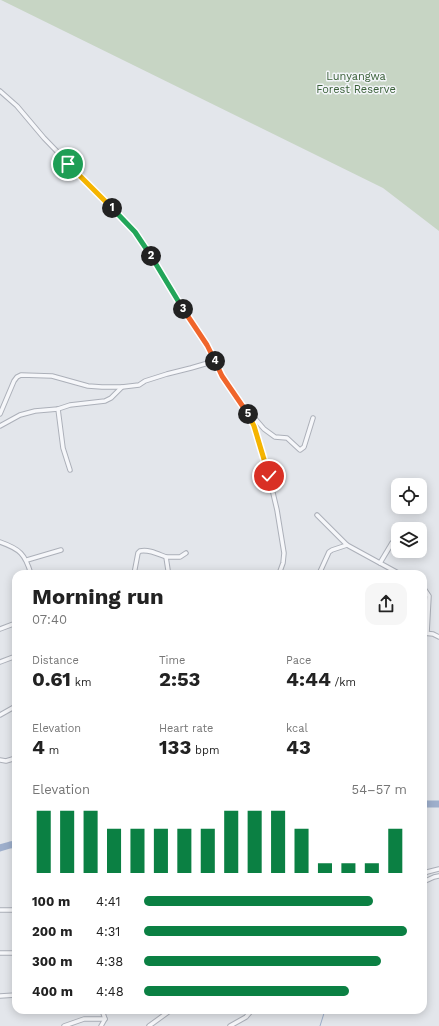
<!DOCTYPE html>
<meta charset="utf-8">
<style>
body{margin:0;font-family:"Work Sans",sans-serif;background:#f6f6f6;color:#222;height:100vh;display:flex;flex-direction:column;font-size:15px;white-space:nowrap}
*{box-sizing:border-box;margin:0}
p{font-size:13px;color:#767676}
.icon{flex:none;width:22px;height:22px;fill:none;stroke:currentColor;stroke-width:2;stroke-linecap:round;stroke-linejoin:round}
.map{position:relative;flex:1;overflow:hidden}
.details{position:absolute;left:12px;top:570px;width:415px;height:444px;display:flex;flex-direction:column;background:#fff;border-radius:12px;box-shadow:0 2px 10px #0003}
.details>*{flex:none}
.tools{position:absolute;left:391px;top:478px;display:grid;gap:8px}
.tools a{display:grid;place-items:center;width:36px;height:36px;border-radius:8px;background:#fff;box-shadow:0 2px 10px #0003;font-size:20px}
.pin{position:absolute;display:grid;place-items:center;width:34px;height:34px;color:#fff;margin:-17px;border:2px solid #fff;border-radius:50%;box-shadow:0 1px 4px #0007}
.km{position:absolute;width:20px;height:20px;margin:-10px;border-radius:50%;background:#222;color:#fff;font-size:11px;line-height:20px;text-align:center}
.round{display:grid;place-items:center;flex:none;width:42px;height:42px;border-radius:12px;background:#f6f6f6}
.headline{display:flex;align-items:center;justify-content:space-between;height:68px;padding:0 20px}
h1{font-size:22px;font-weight:700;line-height:30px}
.figures{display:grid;grid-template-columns:repeat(3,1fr);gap:6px;height:68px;padding:4px 20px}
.figures div{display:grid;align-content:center}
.figures b{font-size:20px;font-weight:700}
.figures small{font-size:11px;font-weight:400}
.figures p{font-size:11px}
.chart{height:112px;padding:8px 20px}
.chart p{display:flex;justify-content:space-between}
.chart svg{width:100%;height:72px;margin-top:4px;stroke:#0b8043;stroke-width:6}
ul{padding:0 20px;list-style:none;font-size:13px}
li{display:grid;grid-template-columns:64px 48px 1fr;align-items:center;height:30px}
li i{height:10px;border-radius:5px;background:#0b8043}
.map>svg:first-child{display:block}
.green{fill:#c7d5c4}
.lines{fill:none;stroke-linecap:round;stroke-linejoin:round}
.stream{stroke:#9eafcc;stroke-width:1}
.river{stroke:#9eafcc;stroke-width:7}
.street-casing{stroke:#acb0b9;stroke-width:5.5}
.street{stroke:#f6f7fa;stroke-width:3.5}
.split-1-casing{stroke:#fff;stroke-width:8}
.split-2-casing{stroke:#fff;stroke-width:8}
.split-3-casing{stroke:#fff;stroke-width:8}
.split-4-casing{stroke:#fff;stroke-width:8}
.split-5-casing{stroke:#fff;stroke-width:8}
.split-6-casing{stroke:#fff;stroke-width:8}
.split-1{stroke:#f5b400;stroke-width:5}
.split-2{stroke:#22a559;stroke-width:5}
.split-3{stroke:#22a559;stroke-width:5}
.split-4{stroke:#f0652b;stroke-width:5}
.split-5{stroke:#f0652b;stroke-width:5}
.split-6{stroke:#f5b400;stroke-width:5}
.labels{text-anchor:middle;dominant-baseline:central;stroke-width:3;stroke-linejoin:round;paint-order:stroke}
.park-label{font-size:11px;fill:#3a6038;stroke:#f3f5f9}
</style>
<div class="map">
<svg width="439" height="1026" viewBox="0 0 439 1026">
<rect width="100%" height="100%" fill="#e3e6eb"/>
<path class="green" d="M1,0H439V231L383,188Z"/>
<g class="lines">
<path class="stream" d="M320,1026L325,1010"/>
<g class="river">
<path d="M423,804H439"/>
<path d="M0,848L10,845L16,844"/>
</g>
<defs>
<g id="street">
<path d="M0,91L17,106L44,138L135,232L207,345L222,376L246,412L254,426L269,476L277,510L284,553L283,563L279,574"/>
<path d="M58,409L63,448L70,470"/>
<path d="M246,412L252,415L264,429L275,437L287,438L300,450L304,447L313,418"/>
<path d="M0,414L14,381L17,377L21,375L52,376L88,386L102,387H122"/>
<path d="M0,426L20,415L35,411L58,409L70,405L105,401L111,398L122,387L139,385L145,381L167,374L191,368L215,361"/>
<path d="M317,515L347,545L400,574"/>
<path d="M0,542C20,549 25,554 31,574"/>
<path d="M166,557H180L186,553"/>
<path d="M27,560L61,550"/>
<path d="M380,563L392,543"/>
<path d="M134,574L138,553L140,551C149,549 158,554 166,557L168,570L167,574"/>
<path d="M319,574L329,552L332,550L347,545"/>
<path d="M423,587L429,596L427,633"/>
<path d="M0,629L16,623"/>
<path d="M423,633L433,634L439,637"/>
<path d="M0,662L16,656"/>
<path d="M0,715L16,706"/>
<path d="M0,760L6,761L16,758"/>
<path d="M423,875L427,872L439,869"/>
<path d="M423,882L434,877L439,876"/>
<path d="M0,910H16"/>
<path d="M0,953H16"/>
<path d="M0,996L16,995"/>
<path d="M64,1026L84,1019H105"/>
<path d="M101,1026L105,1019L102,1010"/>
<path d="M149,1026L171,1010"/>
<path d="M230,1026L246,1017L252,1010"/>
</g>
</defs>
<use href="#street" class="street-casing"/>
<use href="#street" class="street"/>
</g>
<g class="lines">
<defs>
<path id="split-1" d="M68,164L112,208"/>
<path id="split-2" d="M112,208L135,232L151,256"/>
<path id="split-3" d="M151,256L183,309"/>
<path id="split-4" d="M183,309L207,345L215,361"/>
<path id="split-5" d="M215,361L222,376L248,414"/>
<path id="split-6" d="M248,414L254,426L269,476"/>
</defs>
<use href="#split-1" class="split-1-casing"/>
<use href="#split-2" class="split-2-casing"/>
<use href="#split-3" class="split-3-casing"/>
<use href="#split-4" class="split-4-casing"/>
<use href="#split-5" class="split-5-casing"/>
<use href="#split-6" class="split-6-casing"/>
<use href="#split-1" class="split-1"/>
<use href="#split-2" class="split-2"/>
<use href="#split-3" class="split-3"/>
<use href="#split-4" class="split-4"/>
<use href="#split-5" class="split-5"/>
<use href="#split-6" class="split-6"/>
</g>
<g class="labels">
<g class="park-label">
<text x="356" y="76">Lunyangwa<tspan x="356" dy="13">Forest Reserve</tspan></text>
</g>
</g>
</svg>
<div class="tools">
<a><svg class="icon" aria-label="locate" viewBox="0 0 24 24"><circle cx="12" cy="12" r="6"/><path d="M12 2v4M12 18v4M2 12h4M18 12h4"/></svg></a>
<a><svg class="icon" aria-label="layers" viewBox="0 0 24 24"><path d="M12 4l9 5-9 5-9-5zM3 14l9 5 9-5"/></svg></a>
</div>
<div class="pin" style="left:68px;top:164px;background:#1e9e55"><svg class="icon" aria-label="arrive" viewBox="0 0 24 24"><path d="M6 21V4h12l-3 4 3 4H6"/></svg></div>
<div class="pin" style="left:269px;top:476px;background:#d93025"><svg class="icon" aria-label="check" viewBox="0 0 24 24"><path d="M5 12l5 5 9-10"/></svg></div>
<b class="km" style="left:112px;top:208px">1</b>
<b class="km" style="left:151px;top:256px">2</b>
<b class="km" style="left:183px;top:309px">3</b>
<b class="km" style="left:215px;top:361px">4</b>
<b class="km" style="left:248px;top:414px">5</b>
<section class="details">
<div class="headline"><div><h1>Morning run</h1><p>07:40</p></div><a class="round"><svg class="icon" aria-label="share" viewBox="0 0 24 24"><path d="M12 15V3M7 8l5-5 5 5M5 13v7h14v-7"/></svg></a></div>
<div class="figures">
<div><p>Distance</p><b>0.61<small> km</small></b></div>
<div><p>Time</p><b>2:53</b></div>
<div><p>Pace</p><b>4:44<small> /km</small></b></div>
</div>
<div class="figures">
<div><p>Elevation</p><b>4<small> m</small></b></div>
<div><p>Heart rate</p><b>133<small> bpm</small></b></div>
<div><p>kcal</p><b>43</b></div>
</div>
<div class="chart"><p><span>Elevation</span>54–57 m</p>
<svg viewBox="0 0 160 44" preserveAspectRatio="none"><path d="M5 44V6M15 44V6M25 44V6M35 44V17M45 44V17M55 44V17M65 44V17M75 44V17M85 44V6M95 44V6M105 44V6M115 44V17M125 44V38M135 44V38M145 44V38M155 44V17"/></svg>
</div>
<ul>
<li><b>100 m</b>4:41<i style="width:87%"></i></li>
<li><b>200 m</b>4:31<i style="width:100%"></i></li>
<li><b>300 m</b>4:38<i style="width:90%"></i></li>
<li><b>400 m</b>4:48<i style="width:78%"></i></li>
</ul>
</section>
</div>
